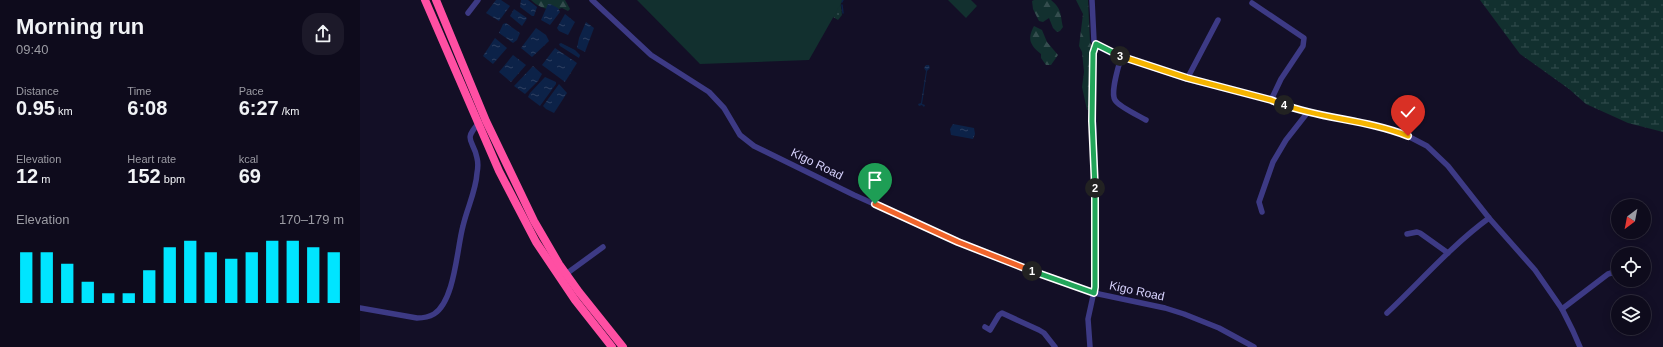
<!DOCTYPE html>
<meta charset="utf-8">
<style>
body{margin:0;font-family:Helvetica,sans-serif;background:#1c1929;color:#f1f3f6;height:100vh;display:flex;flex-direction:column;font-size:15px;white-space:nowrap}
*{box-sizing:border-box;margin:0}
p{font-size:13px;color:#9b9ba3}
.icon{flex:none;width:22px;height:22px;fill:none;stroke:currentColor;stroke-width:2;stroke-linecap:round;stroke-linejoin:round}
.map{position:relative;flex:1;overflow:hidden}
.sheet{display:flex;flex-direction:column;background:#0e0b1c;width:360px}
.sheet>*{flex:none}
.needle{width:26px;rotate:212deg}
.fabs{position:absolute;left:1251px;top:199px;display:grid;gap:8px}
.fabs a{display:grid;place-items:center;width:40px;height:40px;border-radius:50%;background:#0e0b1c;box-shadow:0 2px 10px #0003,0 0 0 1px #2e2b3b;font-size:20px}
.pin{position:absolute;display:grid;place-items:center;width:34px;height:34px;color:#fff;margin:-41px -17px;border-radius:50% 50% 50% 0;rotate:-45deg;box-shadow:0 0 4px #0007}
.pin .icon{rotate:45deg}
.km{position:absolute;width:20px;height:20px;margin:-10px;border-radius:50%;background:#222;color:#fff;font-size:11px;line-height:20px;text-align:center}
.round{display:grid;place-items:center;flex:none;width:42px;height:42px;border-radius:16px;background:#1c1929}
.head{display:flex;align-items:center;justify-content:space-between;height:68px;padding:0 16px}
h1{font-size:22px;font-weight:600;line-height:30px}
.stats{display:grid;grid-template-columns:repeat(3,1fr);gap:6px;height:68px;padding:4px 16px}
.stats div{display:grid;align-content:center}
.stats b{font-size:20px;font-weight:600}
.stats small{font-size:11px;font-weight:400}
.stats p{font-size:11px}
.chart{height:112px;padding:8px 16px}
.chart p{display:flex;justify-content:space-between}
.chart svg{width:100%;height:72px;margin-top:4px;stroke:#00e5ff;stroke-width:6}
main{display:flex;flex:1;min-height:0}
.map>svg:first-child{display:block}
.grass{fill:url(#grass-dots)}
.forest{fill:url(#forest-firs)}
.wetland{fill:url(#wetland-marsh)}
.pitch{fill:#12302f}
.water{fill:url(#water-ripples)}
.lines{fill:none;stroke-linecap:round;stroke-linejoin:round}
.stream{stroke:#0c2248;stroke-width:1.5}
.minor{stroke:#3d3a85;stroke-width:5.5}
.highway{stroke:#ff4fa3;stroke-width:8}
.split-1-casing{stroke:#fff;stroke-width:8}
.split-2-casing{stroke:#fff;stroke-width:8}
.split-3-casing{stroke:#fff;stroke-width:8}
.split-4-casing{stroke:#fff;stroke-width:8}
.split-5-casing{stroke:#fff;stroke-width:8}
.split-1{stroke:#f0652b;stroke-width:5}
.split-2{stroke:#22a559;stroke-width:5}
.split-3{stroke:#22a559;stroke-width:5}
.split-4{stroke:#f5b400;stroke-width:5}
.split-5{stroke:#f5b400;stroke-width:5}
.labels{text-anchor:middle;dominant-baseline:central;stroke-width:3.5;stroke-linejoin:round;paint-order:stroke}
.street-label{font-size:12px;fill:#d9d4ff;stroke:#130f26}
</style>
<main>
<section class="sheet">
<div class="head"><div><h1>Morning run</h1><p>09:40</p></div><a class="round"><svg class="icon" aria-label="share" viewBox="0 0 24 24"><path d="M12 15V3M7 8l5-5 5 5M5 13v7h14v-7"/></svg></a></div>
<div class="stats">
<div><p>Distance</p><b>0.95<small> km</small></b></div>
<div><p>Time</p><b>6:08</b></div>
<div><p>Pace</p><b>6:27<small> /km</small></b></div>
</div>
<div class="stats">
<div><p>Elevation</p><b>12<small> m</small></b></div>
<div><p>Heart rate</p><b>152<small> bpm</small></b></div>
<div><p>kcal</p><b>69</b></div>
</div>
<div class="chart"><p><span>Elevation</span>170–179 m</p>
<svg viewBox="0 0 160 44" preserveAspectRatio="none"><path d="M5 44V13M15 44V13M25 44V20M35 44V31M45 44V38M55 44V38M65 44V24M75 44V10M85 44V6M95 44V13M105 44V17M115 44V13M125 44V6M135 44V6M145 44V10M155 44V13"/></svg>
</div>
</section>
<div class="map">
<svg width="1303" height="347" viewBox="0 0 1303 347">
<defs>
<pattern id="grass-dots" width="8" height="8" patternUnits="userSpaceOnUse"><rect width="8" height="8" fill="#12302f"/><path d="M2 2h.1M6 6h.1" fill="none" stroke="#344d4e" stroke-width="1.8" stroke-linecap="round"/></pattern>
<pattern id="forest-firs" width="22" height="20" patternUnits="userSpaceOnUse"><rect width="22" height="20" fill="#12302f"/><path d="M5 1l3.5 6h-7zM16 11l3.5 6h-7z" fill="#344d4e"/></pattern>
<pattern id="wetland-marsh" width="20" height="14" patternUnits="userSpaceOnUse"><rect width="20" height="14" fill="#12302f"/><path d="M1 5h8M5 5V1M11 12h8M15 12V8" fill="none" stroke="#344d4e"/></pattern>
<pattern id="water-ripples" width="26" height="14" patternUnits="userSpaceOnUse"><rect width="26" height="14" fill="#0c2248"/><path d="M2 4q2-2 4 0t4 0M15 11q2-2 4 0t4 0" fill="none" stroke="#2f4163"/></pattern>
</defs>
<rect width="100%" height="100%" fill="#130f26"/>
<path class="grass" d="M480,0L482,15L478,20L470,15Z"/>
<g class="forest">
<path d="M171,0H205L210,9L208,11L202,8C191,12 179,8 171,0Z"/>
<path d="M674,0H691C702,9 700,14 703,27L700,31L697,32L693,28L689,18L683,22L679,21L673,9L672,1Z"/>
<path d="M716,0H728L730,42L733,49L731,97L729,110H727L722,87L724,72L722,52L719,46L723,14Z"/>
<path d="M674,26L682,30L687,42L698,55L691,65H686L681,58V54C670,45 667,39 674,26Z"/>
</g>
<path class="wetland" d="M1120,0H1303V132L1268,123L1226,104L1209,89L1160,54Z"/>
<g class="pitch">
<path d="M277,0H483L449,60L340,64Z"/>
<path d="M588,0H611L617,6L606,18Z"/>
</g>
<g class="water">
<path d="M136,0H141L150,6L139,21L126,13Z"/>
<path d="M161,0H168L177,7L174,16H172L160,7Z"/>
<path d="M188,4H190L198,8L200,12L190,25L181,20Z"/>
<path d="M154,9L167,18L166,20L162,26L150,16Z"/>
<path d="M205,14L215,22L208,35L199,31L197,28Z"/>
<path d="M226,22L234,28L225,52L217,48L219,38Z"/>
<path d="M146,23L160,33L157,40L153,43L139,33L143,24Z"/>
<path d="M176,28L186,35L189,41L172,57L161,48Z"/>
<path d="M135,38L147,48L133,64L123,56Z"/>
<path d="M201,43L215,50L220,55L219,58L200,46L199,44Z"/>
<path d="M195,48L217,63L205,82L182,65Z"/>
<path d="M153,55L166,65L151,82L139,72Z"/>
<path d="M566,65H569L570,68L567,71L562,104L565,105L564,107L562,105L559,106L558,104L561,103L566,71L564,68Z"/>
<path d="M173,66L182,74L178,81L165,94L154,86Z"/>
<path d="M185,77L196,82V84L180,106L168,97L170,93Z"/>
<path d="M199,84L207,93L194,113L186,109L183,106Z"/>
<path d="M593,124L614,128L615,134L613,139L591,135L590,129Z"/>
</g>
<g class="lines">
<g class="stream">
<path d="M482,2L483,0"/>
<path d="M482,5L483,13"/>
</g>
<g class="minor">
<path d="M232,0L291,55L349,92L364,108L380,135L394,146L494,195L626,254L734,293L805,308L824,314L859,328L894,347"/>
<path d="M732,0L734,41L739,47L755,55L827,79L911,100L948,112L985,119L1040,132L1067,146L1088,166L1129,218L1175,270L1202,309L1213,331L1220,347"/>
<path d="M892,3L944,38L943,46L921,79L911,100"/>
<path d="M108,13L118,0"/>
<path d="M761,57C759,66 750,92 755,100C758,106 779,116 786,120"/>
<path d="M827,79L858,20"/>
<path d="M902,212L899,202L913,162L926,140L948,112"/>
<path d="M1047,234L1057,232L1060,233L1088,253"/>
<path d="M1284,266L1286,265"/>
<path d="M206,274L243,247"/>
<path d="M0,308L57,318C63,318 69,317 74,314C95,301 97,247 103,226C107,208 116,191 117,173C118,168 118,162 117,158C114,140 102,141 119,123"/>
<path d="M1202,309L1248,274L1258,271"/>
<path d="M1027,313C1061,281 1091,246 1129,218"/>
<path d="M625,327L630,330L639,315L642,313L679,330L684,333L695,347"/>
<path d="M730,347L728,319L735,287L736,214L732,64L733,53L736,45"/>
</g>
<g class="highway">
<path d="M65,0L139,171L176,242L215,300L252,347"/>
<path d="M76,0L126,121L174,221L199,264L219,292L263,347"/>
</g>
</g>
<g class="lines">
<defs>
<path id="split-1" d="M515,204L598,242L672,271"/>
<path id="split-2" d="M672,271L734,293L735,287V188"/>
<path id="split-3" d="M735,188L732,121L733,53L736,44L760,56"/>
<path id="split-4" d="M760,56L827,78L911,100L924,105"/>
<path id="split-5" d="M924,105C964,119 1008,120 1048,136"/>
</defs>
<use href="#split-1" class="split-1-casing"/>
<use href="#split-2" class="split-2-casing"/>
<use href="#split-3" class="split-3-casing"/>
<use href="#split-4" class="split-4-casing"/>
<use href="#split-5" class="split-5-casing"/>
<use href="#split-1" class="split-1"/>
<use href="#split-2" class="split-2"/>
<use href="#split-3" class="split-3"/>
<use href="#split-4" class="split-4"/>
<use href="#split-5" class="split-5"/>
</g>
<g class="labels">
<g class="street-label">
<text transform="translate(457 164) rotate(26)">Kigo Road</text>
<text transform="translate(777 291) rotate(12)">Kigo Road</text>
</g>
</g>
</svg>
<div class="fabs">
<a><svg class="needle" viewBox="-14 -14 28 28"><path d="M0-13l5 13h-10z" fill="#e53935"/><path d="M0 13l5-13h-10z" fill="#9b9ba3"/></svg></a>
<a><svg class="icon" aria-label="locate" viewBox="0 0 24 24"><circle cx="12" cy="12" r="6"/><path d="M12 2v4M12 18v4M2 12h4M18 12h4"/></svg></a>
<a><svg class="icon" aria-label="layers" viewBox="0 0 24 24"><path d="M12 4l9 5-9 5-9-5zM3 14l9 5 9-5"/></svg></a>
</div>
<div class="pin" style="left:515px;top:204px;background:#1e9e55"><svg class="icon" aria-label="arrive" viewBox="0 0 24 24"><path d="M6 21V4h12l-3 4 3 4H6"/></svg></div>
<div class="pin" style="left:1048px;top:136px;background:#d93025"><svg class="icon" aria-label="check" viewBox="0 0 24 24"><path d="M5 12l5 5 9-10"/></svg></div>
<b class="km" style="left:672px;top:271px">1</b>
<b class="km" style="left:735px;top:188px">2</b>
<b class="km" style="left:760px;top:56px">3</b>
<b class="km" style="left:924px;top:105px">4</b>
</div>
</main>
